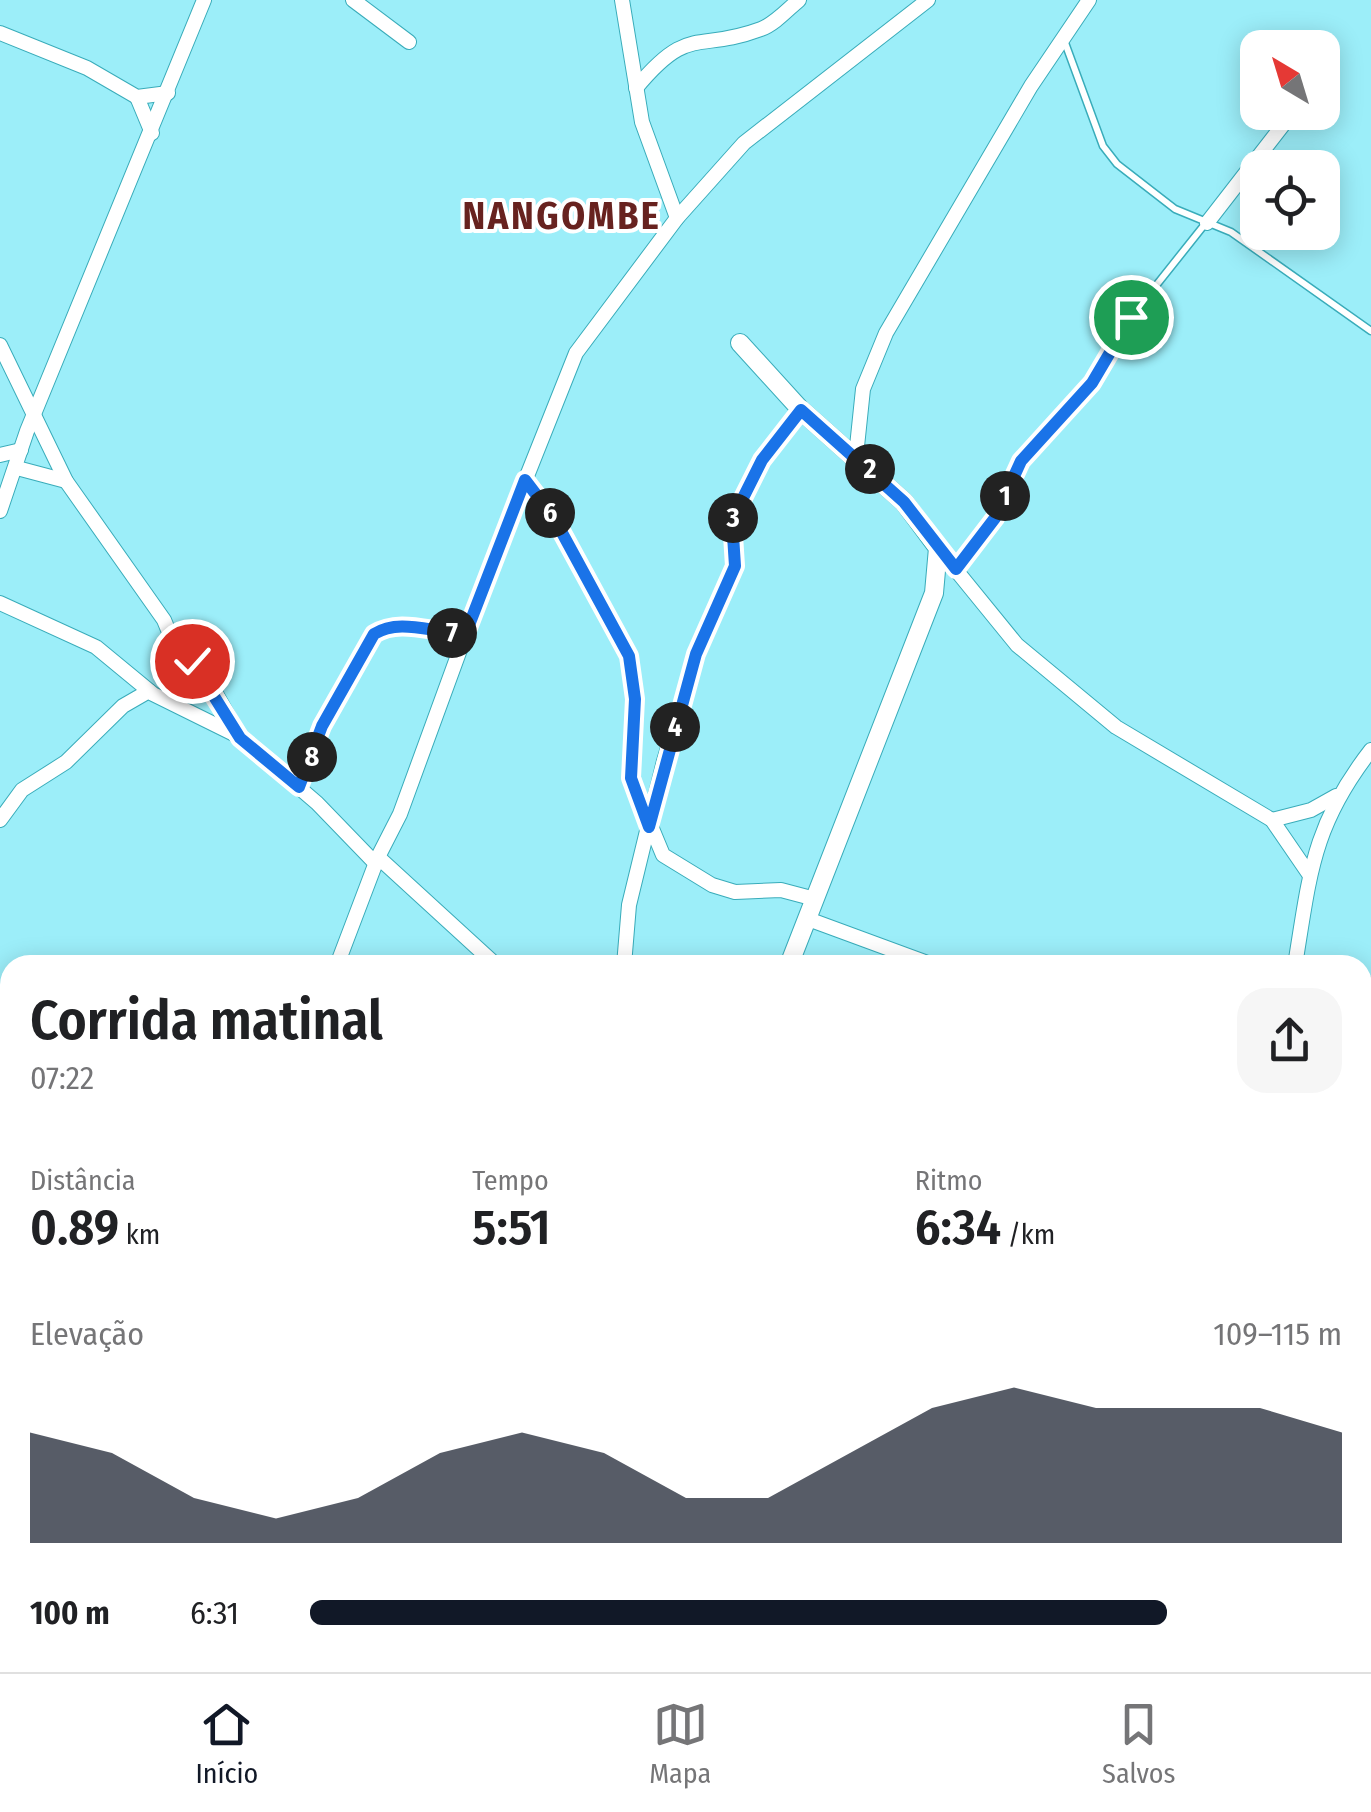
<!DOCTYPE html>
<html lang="pt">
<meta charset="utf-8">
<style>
body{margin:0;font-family:"Fira Sans Condensed",sans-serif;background:#f6f6f6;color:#202124;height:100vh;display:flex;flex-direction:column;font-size:38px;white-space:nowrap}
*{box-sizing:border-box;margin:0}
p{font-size:32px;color:#757577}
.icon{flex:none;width:55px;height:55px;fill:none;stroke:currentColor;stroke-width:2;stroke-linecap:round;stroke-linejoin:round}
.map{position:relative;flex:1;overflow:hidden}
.side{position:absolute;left:0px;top:955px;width:1372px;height:718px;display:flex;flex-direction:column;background:#fff;border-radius:30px 30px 0 0;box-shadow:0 5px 25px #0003}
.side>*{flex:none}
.needle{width:65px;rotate:322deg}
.buttons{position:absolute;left:1240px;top:30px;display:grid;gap:20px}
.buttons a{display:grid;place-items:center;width:100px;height:100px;border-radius:20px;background:#fff;box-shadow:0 5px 25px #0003;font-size:50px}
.pin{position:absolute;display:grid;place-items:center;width:85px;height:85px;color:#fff;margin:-42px;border:5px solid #fff;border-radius:50%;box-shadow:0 2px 10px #0007}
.km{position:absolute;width:50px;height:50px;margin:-25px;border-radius:50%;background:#222;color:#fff;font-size:28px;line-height:50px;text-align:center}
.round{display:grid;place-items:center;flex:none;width:105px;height:105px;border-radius:30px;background:#f6f6f6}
.overview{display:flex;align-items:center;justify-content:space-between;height:170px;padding:0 30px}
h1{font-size:55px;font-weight:600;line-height:75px}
.metrics{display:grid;grid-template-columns:repeat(3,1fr);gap:15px;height:170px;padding:10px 30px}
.metrics div{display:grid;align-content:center}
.metrics b{font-size:50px;font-weight:600}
.metrics small{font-size:28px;font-weight:400}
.metrics p{font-size:28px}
.chart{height:280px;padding:20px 30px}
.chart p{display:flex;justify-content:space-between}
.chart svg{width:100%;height:180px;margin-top:10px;fill:#111827;opacity:.7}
ul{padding:0 30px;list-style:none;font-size:32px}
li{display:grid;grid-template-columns:160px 120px 1fr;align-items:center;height:75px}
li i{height:25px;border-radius:12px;background:#111827}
.tabs{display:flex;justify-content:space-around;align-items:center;height:140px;border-top:2px solid #e0e0e0;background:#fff;font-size:28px;color:#757577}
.tabs a{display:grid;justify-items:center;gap:5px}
.tabs .active{color:#111827}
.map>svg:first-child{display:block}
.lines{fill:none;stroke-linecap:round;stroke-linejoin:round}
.service-casing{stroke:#39acba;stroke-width:9}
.minor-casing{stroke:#39acba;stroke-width:16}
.tertiary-casing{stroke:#39acba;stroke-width:20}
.service{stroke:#fff;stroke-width:6}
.minor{stroke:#fff;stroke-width:14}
.tertiary{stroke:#fff;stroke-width:18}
.route-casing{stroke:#fff;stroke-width:20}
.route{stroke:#1a73e8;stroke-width:12}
.labels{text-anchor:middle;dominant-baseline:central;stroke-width:8;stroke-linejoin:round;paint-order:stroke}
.district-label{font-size:38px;font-weight:bold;letter-spacing:2.5px;fill:#67221f;stroke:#fff}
</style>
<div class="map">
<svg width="1371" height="1672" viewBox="0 0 1371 1672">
<rect width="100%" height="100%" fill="#9ceef9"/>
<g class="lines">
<defs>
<g id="service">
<path d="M1064,40L1103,146L1117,164L1175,209L1231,232L1371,331"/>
<path d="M956,568L995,518L1021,461L1092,383L1131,317L1205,224"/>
<path d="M1362,989L1371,981"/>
</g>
<g id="minor">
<path d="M353,0L409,42"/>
<path d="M622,0L642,122L677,218"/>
<path d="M0,33L87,68L137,97L168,93"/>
<path d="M636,88C690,23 697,53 761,29C775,24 788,9 799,0"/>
<path d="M137,97L152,133"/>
<path d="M1207,223L1293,112"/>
<path d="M0,345L66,481L164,620L171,637L209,681L240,737"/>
<path d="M0,455L21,450"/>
<path d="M856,456L863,389L886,333L1031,86L1089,0"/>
<path d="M17,468L66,481"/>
<path d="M525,480L554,518L629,656L635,699L631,778L663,855L712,885L735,892L781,890L815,899"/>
<path d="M0,511L27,431L204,0"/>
<path d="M938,548L1017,645L1116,727L1272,820L1309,874"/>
<path d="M0,603L96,647L153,694L240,737L317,803L376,864"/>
<path d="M299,787L322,726L374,634C402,617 434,634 466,633"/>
<path d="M0,820L22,790L66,762L123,706L149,691"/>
<path d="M1272,820L1311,810L1336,796"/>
<path d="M378,857L496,965"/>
<path d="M808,919L933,965"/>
<path d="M337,965L378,857L400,814L484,584L576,353L677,218L744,143L928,0"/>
<path d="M624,965L629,905L664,761L696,654L735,566L732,520L762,459L801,410"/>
<path d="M1295,965C1310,874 1312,826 1371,750"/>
<path d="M0,1089L10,1092"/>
<path d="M0,1215L10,1198"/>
<path d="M0,1238L10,1244"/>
<path d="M0,1480L10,1457"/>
<path d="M1362,1516H1371"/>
<path d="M330,1662L333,1672"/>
<path d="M275,1672L277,1662"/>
<path d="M449,1672L458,1662"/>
<path d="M519,1672L522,1662"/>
<path d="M726,1672L730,1662"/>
<path d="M1173,1672L1177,1662"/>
</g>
<g id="tertiary">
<path d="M740,343L801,410L904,502L938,548L934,593L789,965"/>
<path d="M1270,1662L1271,1672"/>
<path d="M947,1672L951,1662"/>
</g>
</defs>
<use href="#service" class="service-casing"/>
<use href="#minor" class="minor-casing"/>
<use href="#tertiary" class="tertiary-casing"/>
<use href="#service" class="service"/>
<use href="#minor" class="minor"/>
<use href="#tertiary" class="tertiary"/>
</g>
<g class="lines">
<defs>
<path id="route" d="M192,661L240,738L299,787L322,726L374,634C401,617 434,634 466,633L525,480L554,518L629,656L635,699L631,778L649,827L696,654L735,566L732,520L762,460L801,410L904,502L956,569L995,518L1021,461L1092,383L1131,317"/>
</defs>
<use href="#route" class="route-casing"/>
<use href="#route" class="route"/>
</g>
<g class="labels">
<g class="district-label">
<text x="562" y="216">NANGOMBE</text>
</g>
</g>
</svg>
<div class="buttons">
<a><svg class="needle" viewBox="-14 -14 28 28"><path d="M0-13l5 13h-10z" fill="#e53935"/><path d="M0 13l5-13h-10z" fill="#757577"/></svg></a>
<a><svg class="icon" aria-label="locate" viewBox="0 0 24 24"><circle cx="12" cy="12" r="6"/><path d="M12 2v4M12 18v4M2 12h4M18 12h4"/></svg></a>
</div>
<div class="pin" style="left:1131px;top:317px;background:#1e9e55"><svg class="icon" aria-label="arrive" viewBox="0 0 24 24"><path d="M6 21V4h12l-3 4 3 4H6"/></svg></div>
<div class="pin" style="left:192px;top:661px;background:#d93025"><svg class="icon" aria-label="check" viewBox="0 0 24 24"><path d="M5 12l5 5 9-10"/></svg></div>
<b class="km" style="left:1005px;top:496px">1</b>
<b class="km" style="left:870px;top:469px">2</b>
<b class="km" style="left:733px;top:518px">3</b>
<b class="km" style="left:675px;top:727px">4</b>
<b class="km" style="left:550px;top:513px">6</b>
<b class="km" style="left:452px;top:633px">7</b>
<b class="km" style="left:312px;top:757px">8</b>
<section class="side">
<div class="overview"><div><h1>Corrida matinal</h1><p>07:22</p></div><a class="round"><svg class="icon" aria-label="share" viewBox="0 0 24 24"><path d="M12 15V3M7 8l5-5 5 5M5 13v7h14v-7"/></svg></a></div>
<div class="metrics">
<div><p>Distância</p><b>0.89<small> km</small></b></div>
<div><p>Tempo</p><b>5:51</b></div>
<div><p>Ritmo</p><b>6:34<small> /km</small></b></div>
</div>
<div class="chart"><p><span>Elevação</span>109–115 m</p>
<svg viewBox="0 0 160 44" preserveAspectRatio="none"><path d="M0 44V17L10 22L20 33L30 38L40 33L50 22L60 17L70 22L80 33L90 33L100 22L110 11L120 6L130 11L140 11L150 11L160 17V44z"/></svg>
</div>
<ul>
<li><b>100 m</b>6:31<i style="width:83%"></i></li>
</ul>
</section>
</div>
<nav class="tabs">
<a class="active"><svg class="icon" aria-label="home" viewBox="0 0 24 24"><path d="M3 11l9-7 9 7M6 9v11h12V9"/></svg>Início</a>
<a><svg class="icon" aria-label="map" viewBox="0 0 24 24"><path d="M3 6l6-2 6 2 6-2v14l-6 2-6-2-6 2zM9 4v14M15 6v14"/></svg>Mapa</a>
<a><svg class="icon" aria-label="saved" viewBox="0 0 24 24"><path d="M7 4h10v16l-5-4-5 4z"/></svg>Salvos</a>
</nav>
